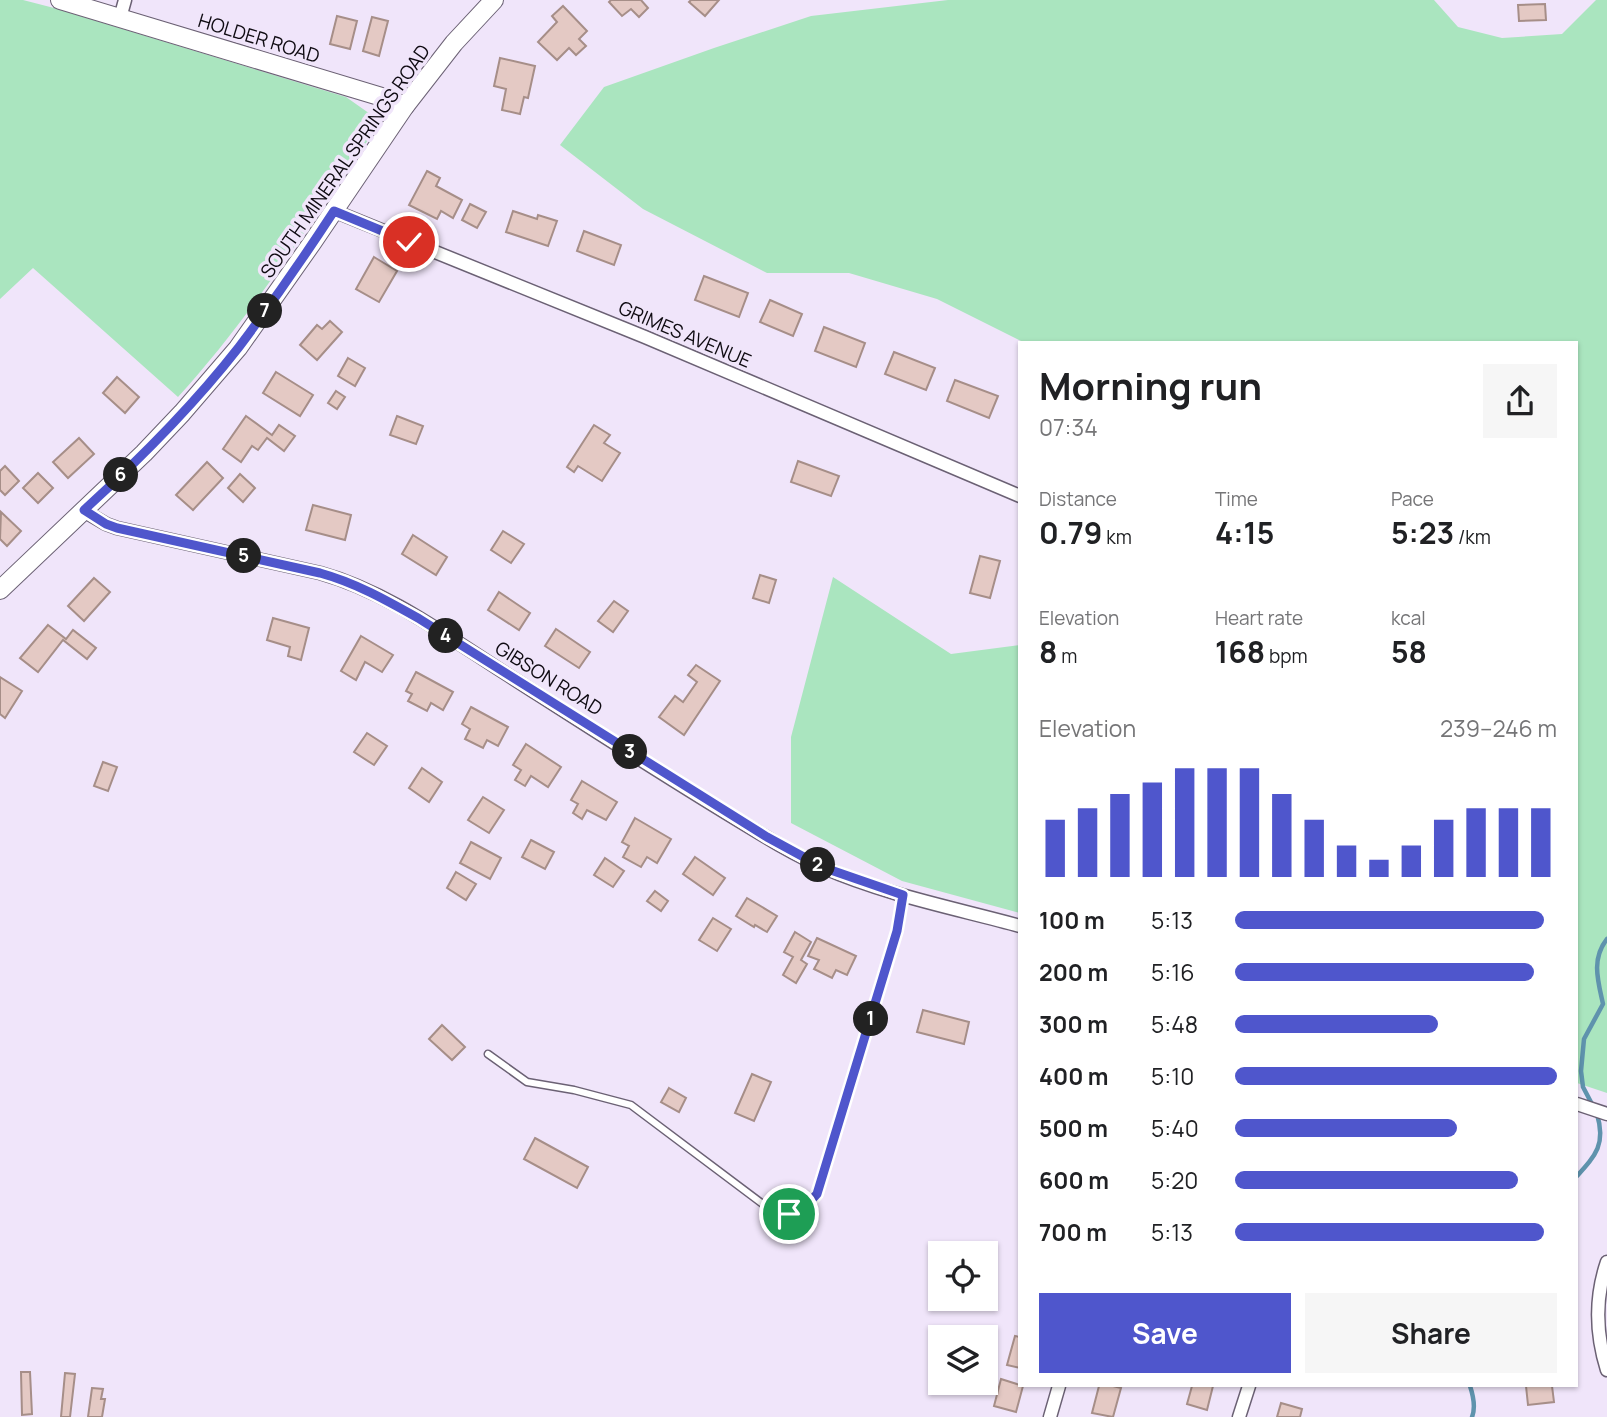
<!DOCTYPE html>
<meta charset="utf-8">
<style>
body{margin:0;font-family:Manrope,sans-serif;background:#f6f6f6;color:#202124;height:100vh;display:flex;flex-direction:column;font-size:26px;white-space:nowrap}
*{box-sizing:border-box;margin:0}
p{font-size:23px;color:#757577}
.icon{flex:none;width:38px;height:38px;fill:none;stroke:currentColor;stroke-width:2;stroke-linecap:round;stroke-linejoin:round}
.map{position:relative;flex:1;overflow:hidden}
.panel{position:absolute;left:1018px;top:341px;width:560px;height:1046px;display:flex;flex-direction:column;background:#fff;border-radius:0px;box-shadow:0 2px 5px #0004}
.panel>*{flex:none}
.controls{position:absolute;left:928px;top:1241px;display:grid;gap:14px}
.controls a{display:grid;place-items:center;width:70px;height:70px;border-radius:0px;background:#fff;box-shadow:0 2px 5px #0004;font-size:35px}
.pin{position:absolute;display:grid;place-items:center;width:60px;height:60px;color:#fff;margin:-30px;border:4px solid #fff;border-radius:50%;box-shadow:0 2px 7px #0007}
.km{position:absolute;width:35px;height:35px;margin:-18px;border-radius:50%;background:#222;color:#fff;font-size:19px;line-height:35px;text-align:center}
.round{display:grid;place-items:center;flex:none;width:74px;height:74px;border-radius:0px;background:#f6f6f6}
.headline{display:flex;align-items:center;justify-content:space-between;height:119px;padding:0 21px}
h1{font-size:38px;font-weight:700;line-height:52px}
.metrics{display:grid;grid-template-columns:repeat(3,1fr);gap:10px;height:119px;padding:7px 21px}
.metrics div{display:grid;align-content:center}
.metrics b{font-size:30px;font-weight:700}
.metrics small{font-size:19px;font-weight:400}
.metrics p{font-size:19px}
.chart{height:196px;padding:14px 21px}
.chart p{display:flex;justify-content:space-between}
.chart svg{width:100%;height:126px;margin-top:7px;stroke:#4f56cc;stroke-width:6}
.action{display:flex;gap:14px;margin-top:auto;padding:14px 21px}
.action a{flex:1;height:80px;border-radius:0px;background:#4f56cc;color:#fff;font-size:28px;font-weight:700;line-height:80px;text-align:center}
.action a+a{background:#f6f6f6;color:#202124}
ul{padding:0 21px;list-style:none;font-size:23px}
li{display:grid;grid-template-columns:112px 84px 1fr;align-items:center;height:52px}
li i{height:18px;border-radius:9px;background:#4f56cc}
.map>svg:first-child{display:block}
.green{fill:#aae5bf}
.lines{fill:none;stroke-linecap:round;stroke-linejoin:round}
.stream{stroke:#5f93ad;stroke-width:4.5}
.building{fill:#e4c9c4;stroke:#a68e88;stroke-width:2}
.lane-casing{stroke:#6b6174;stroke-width:9}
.street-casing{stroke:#6b6174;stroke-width:15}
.secondary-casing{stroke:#6b6174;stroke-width:20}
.lane{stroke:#fff;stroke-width:6}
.street{stroke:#fff;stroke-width:12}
.secondary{stroke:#fff;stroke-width:18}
.route-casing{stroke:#fff;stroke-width:14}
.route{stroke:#4f56cc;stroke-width:9}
.labels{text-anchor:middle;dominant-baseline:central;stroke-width:7;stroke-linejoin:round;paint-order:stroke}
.street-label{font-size:19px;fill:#0e0a11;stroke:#f0e5fa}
</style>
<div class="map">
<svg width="1607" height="1417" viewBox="0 0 1607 1417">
<rect width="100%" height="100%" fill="#f0e5fa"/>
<g class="green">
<path d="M0,0H23L54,8L346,97L373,116L368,140C307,227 250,318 178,397L33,268L0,299Z"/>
<path d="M948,0H1434L1458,27L1502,38L1562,34L1596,0H1607V1093L1577,1083V343H1025L937,299L849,273H767L643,209L560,145L604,87L714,48L811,16Z"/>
<path d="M833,577L951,654L1020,645V913L902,881L791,823V737Z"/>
</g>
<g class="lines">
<g class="stream">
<path d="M1593,1106L1583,1087L1581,1071L1584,1039L1603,1004C1598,981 1591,959 1607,939"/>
<path d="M1577,1176C1596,1155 1606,1144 1597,1114"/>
<path d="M1470,1386C1473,1395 1476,1407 1472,1417"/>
</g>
</g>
<g class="building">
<path d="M611,0H641L648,8L639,17L631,9L622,16L609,2Z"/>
<path d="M691,0H719L705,16L689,2Z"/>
<path d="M1545,4L1546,20L1519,21L1518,5Z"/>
<path d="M563,6L587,31L579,39L586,46L576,55L569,48L557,60L538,42L557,22L552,16Z"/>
<path d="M337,16L357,21L350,49L330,44Z"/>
<path d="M372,17L388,21L379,56L363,51Z"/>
<path d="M500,58L535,66L528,98L524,97L520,114L502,110L506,89L494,86Z"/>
<path d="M427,171L440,178L436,186L462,200L453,218L441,211L437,219L409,205Z"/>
<path d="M470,204L486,212L477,228L462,220Z"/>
<path d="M513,211L537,219L538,215L557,221L548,246L506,232Z"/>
<path d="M584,231L621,245L614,265L577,251Z"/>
<path d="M374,257L397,271L379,302L356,289Z"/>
<path d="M704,276L748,293L739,317L695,300Z"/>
<path d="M770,300L802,314L793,336L760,322Z"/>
<path d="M330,321L342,332L317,360L300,345L317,325L322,329Z"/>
<path d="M824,327L865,343L856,367L815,351Z"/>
<path d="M894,352L935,368L926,390L885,374Z"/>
<path d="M348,358L365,368L355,386L338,376Z"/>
<path d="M276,372L313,395L300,416L263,393Z"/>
<path d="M117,377L139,397L125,413L103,393Z"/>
<path d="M955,380L998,396L989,418L947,401Z"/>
<path d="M336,391L345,397L337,409L328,403Z"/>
<path d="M246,416L272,435L279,425L295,436L284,451L267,438L258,450L252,446L241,462L223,449Z"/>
<path d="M397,416L423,426L416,444L390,435Z"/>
<path d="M594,425L610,435L604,443L620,453L602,481L578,466L574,472L567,467Z"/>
<path d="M79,438L94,454L68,478L53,462Z"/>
<path d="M798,461L839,476L831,496L791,482Z"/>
<path d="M207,462L223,478L193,510L176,495Z"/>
<path d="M5,466L19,481L5,495L0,490V471Z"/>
<path d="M38,473L53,488L38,503L23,488Z"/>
<path d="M240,474L255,488L243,502L228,488Z"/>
<path d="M313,505L351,515L345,540L306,530Z"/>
<path d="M1,512L21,531L7,546L0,539Z"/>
<path d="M503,531L524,544L511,563L491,550Z"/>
<path d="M413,535L447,557L436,575L402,554Z"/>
<path d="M980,556L1000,561L990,598L970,593Z"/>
<path d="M760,575L776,580L769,603L753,598Z"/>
<path d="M94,578L110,592L84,621L68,606Z"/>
<path d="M499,592L530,613L519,630L488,610Z"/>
<path d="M614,601L628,611L613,632L598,621Z"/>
<path d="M273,618L309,628L301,660L288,656L290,647L267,640Z"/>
<path d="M48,625L66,639L73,630L96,648L87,659L63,640L38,672L20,658Z"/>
<path d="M556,629L590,652L579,668L545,646Z"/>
<path d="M361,636L393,655L382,672L365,662L356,680L341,671Z"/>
<path d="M696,665L720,681L684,735L659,717L675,696L683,702L697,682L688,675Z"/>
<path d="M416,672L453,692L443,710L431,703L427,711L408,701L412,694L406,691Z"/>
<path d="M0,677L22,691L5,718L0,714Z"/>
<path d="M471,707L508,727L498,746L487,740L483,748L465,739L470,729L462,724Z"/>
<path d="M367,733L387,746L374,765L354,752Z"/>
<path d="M526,744L561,767L548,787L531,776L525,786L515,780L521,770L513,765Z"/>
<path d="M103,762L117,767L108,791L94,786Z"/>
<path d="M422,768L442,782L429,802L409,788Z"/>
<path d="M582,781L617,802L606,820L587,810L582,819L573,813L578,804L571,800Z"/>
<path d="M483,797L504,810L489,833L468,820Z"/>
<path d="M635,818L671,839L657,863L647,857L641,867L623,857L629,846L622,842Z"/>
<path d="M531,840L554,852L545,869L522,857Z"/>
<path d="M471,842L501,858L490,879L460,863Z"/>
<path d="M695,857L725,878L713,895L683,874Z"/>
<path d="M605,858L624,871L613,887L594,875Z"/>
<path d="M456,872L476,884L466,900L447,888Z"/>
<path d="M655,891L668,901L661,911L647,901Z"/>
<path d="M747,898L777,916L767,932L755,925L754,927L736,916Z"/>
<path d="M713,918L731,929L717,951L699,940Z"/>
<path d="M795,932L811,942L801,960L807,964L796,983L783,975L793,957L784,952Z"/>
<path d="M817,938L856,956L847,975L836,970L832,978L814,969L819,960L808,956Z"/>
<path d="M923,1010L969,1022L964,1044L917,1032Z"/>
<path d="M442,1025L465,1047L452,1060L429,1039Z"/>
<path d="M752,1074L771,1082L754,1121L735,1113Z"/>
<path d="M669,1088L686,1098L679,1112L661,1102Z"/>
<path d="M535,1138L588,1167L577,1188L524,1159Z"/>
<path d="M1015,1336L1020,1337V1368L1007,1365Z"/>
<path d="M21,1372H30L32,1414L22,1415Z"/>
<path d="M65,1373L75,1374L70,1417H61Z"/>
<path d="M1001,1379L1023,1386L1016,1412L994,1406Z"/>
<path d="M1099,1386H1113L1121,1388L1113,1417L1092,1413Z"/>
<path d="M1192,1386H1213L1207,1410L1187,1404Z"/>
<path d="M1526,1386H1552L1554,1402L1528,1405Z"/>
<path d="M92,1388L103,1389L101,1399H105L102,1417H88Z"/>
<path d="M1281,1403L1302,1409L1300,1417H1277Z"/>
</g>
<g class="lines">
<defs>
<path id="lane" d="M488,1054L527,1082L574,1090L631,1105L768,1208C795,1215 798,1214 817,1194L897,931L903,895"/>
<g id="street">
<path d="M120,18L125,0"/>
<path d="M334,211L645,337L1020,496"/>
<path d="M84,511L106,524L117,528L320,573C385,591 441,632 497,668C586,725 675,783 766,837C784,848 803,858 822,867C886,895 954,908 1020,926"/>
<path d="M1577,1104L1607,1114"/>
<path d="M1607,1262C1595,1297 1596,1335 1607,1370"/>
<path d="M1050,1417L1059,1386"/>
<path d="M1239,1417L1249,1386"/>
</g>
<g id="secondary">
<path d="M60,0L382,97L405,106"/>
<path d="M0,590L144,453L182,413L238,348L312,243L405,106L454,43L494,0"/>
</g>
</defs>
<use href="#lane" class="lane-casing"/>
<use href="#street" class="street-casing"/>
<use href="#secondary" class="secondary-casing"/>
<use href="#lane" class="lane"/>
<use href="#street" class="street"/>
<use href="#secondary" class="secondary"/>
</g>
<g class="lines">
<defs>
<path id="route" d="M409,242L334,211C304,257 272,303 239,347C193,406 139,460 84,510L106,524L117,528L320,573C356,583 386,600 418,618L767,837L822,867L903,895L897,931L817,1194L803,1209L789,1214"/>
</defs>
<use href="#route" class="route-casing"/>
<use href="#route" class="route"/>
</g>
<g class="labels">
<g class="street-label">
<text transform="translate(259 38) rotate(17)">HOLDER ROAD</text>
<text transform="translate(345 161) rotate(-55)">SOUTH MINERAL SPRINGS ROAD</text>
<text transform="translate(685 334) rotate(23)">GRIMES AVENUE</text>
<text transform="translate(549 678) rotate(32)">GIBSON ROAD</text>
</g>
</g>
</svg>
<div class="controls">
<a><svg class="icon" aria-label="locate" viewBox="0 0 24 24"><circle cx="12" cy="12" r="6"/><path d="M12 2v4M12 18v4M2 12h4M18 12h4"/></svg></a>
<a><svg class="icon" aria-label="layers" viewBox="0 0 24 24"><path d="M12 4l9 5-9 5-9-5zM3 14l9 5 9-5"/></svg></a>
</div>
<div class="pin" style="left:789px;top:1214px;background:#1e9e55"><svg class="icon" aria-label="arrive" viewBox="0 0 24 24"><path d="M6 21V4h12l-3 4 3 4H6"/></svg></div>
<div class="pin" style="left:409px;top:242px;background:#d93025"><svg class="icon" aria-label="check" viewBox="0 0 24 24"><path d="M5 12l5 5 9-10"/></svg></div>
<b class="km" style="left:871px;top:1019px">1</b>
<b class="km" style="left:818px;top:865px">2</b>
<b class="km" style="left:630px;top:752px">3</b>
<b class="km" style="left:446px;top:636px">4</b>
<b class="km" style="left:244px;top:556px">5</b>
<b class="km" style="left:121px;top:475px">6</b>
<b class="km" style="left:265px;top:311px">7</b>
<section class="panel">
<div class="headline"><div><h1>Morning run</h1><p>07:34</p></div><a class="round"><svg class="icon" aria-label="share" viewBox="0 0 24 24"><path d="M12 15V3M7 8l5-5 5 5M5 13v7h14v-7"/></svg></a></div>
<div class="metrics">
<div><p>Distance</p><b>0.79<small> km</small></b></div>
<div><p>Time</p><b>4:15</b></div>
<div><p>Pace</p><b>5:23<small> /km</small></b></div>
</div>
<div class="metrics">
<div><p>Elevation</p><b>8<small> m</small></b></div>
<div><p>Heart rate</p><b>168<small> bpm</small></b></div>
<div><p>kcal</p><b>58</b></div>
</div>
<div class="chart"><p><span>Elevation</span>239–246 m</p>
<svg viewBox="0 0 160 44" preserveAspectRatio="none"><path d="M5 44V24M15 44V20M25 44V15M35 44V11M45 44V6M55 44V6M65 44V6M75 44V15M85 44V24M95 44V33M105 44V38M115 44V33M125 44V24M135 44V20M145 44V20M155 44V20"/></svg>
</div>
<ul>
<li><b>100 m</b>5:13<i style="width:96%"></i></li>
<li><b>200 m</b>5:16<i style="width:93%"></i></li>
<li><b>300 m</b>5:48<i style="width:63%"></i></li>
<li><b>400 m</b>5:10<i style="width:100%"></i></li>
<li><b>500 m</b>5:40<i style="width:69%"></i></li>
<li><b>600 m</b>5:20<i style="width:88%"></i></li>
<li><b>700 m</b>5:13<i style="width:96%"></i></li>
</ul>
<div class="action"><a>Save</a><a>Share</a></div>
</section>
</div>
